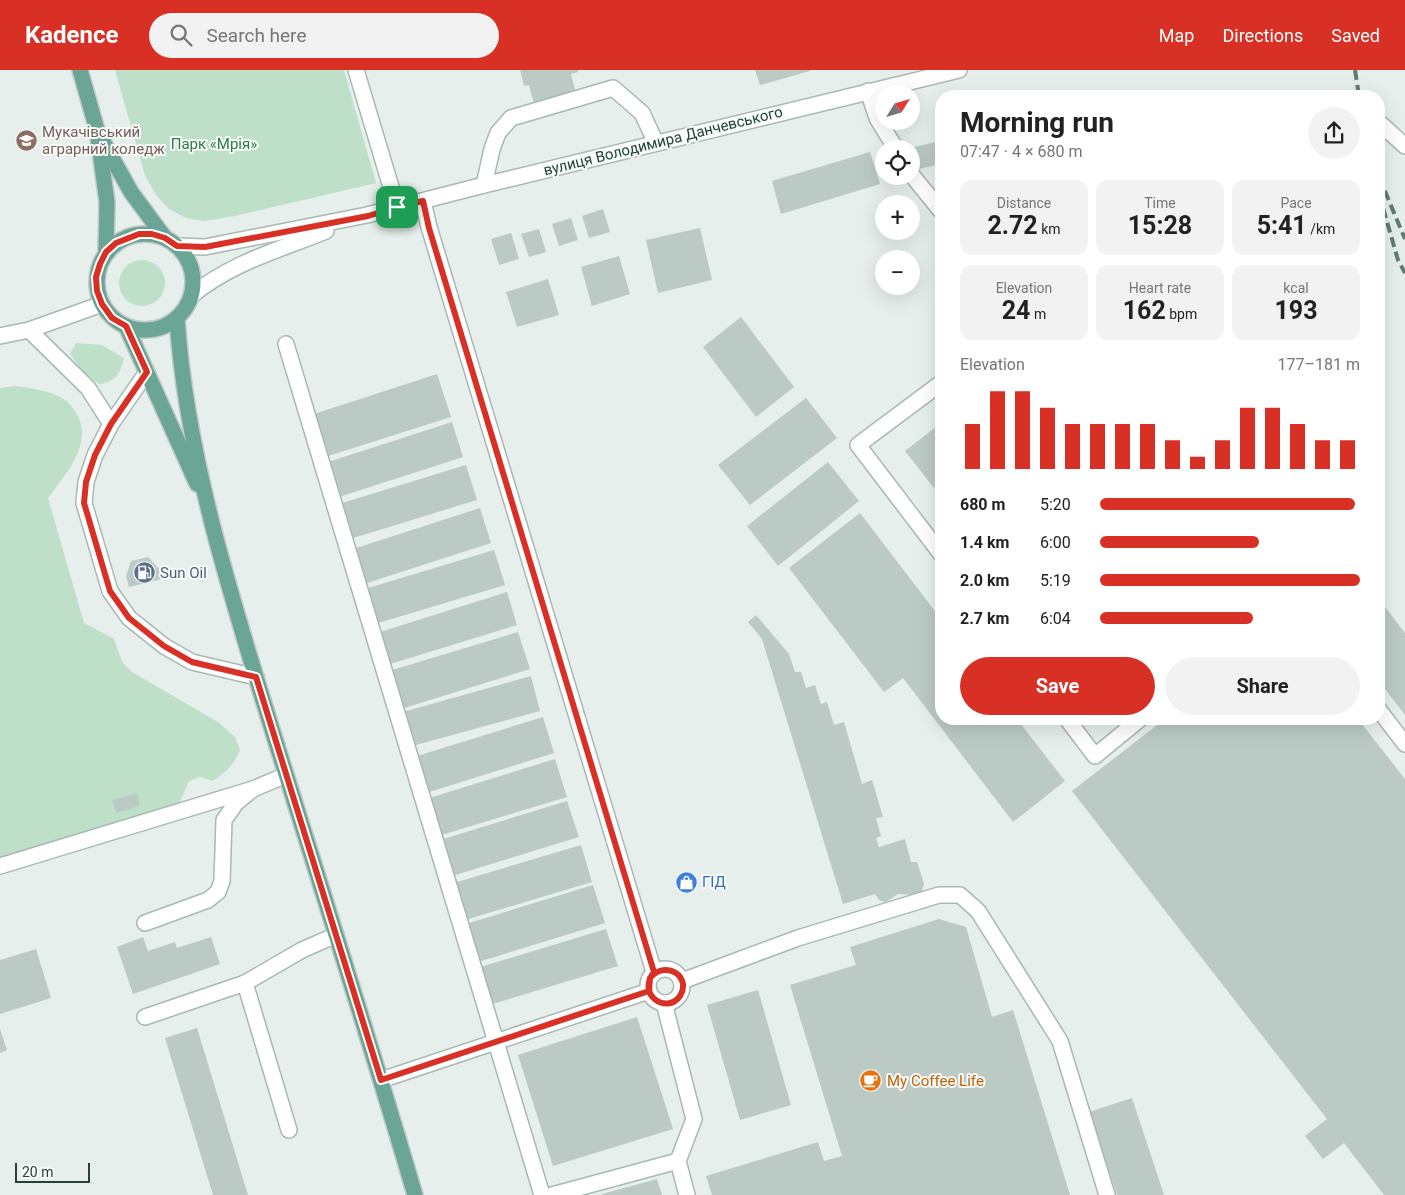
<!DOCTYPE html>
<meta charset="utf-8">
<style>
body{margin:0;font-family:Roboto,sans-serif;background:#f2f2f2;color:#222;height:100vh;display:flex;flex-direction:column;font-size:19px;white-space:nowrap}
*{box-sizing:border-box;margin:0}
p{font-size:16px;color:#767676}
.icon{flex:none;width:28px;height:28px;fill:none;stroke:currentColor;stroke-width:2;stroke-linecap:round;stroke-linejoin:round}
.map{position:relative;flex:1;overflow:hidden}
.sheet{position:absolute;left:935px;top:20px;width:450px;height:635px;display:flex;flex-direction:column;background:#fff;border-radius:20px;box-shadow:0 5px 20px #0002}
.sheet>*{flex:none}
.needle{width:32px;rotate:53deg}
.controls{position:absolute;left:875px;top:15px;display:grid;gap:10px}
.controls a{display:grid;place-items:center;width:45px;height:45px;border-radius:50%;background:#fff;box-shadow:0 5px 20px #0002;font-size:25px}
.scale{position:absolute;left:15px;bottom:12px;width:75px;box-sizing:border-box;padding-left:5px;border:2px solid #24423a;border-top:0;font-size:14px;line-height:18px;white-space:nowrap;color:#24423a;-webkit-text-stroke:4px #f7fbf9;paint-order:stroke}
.pin{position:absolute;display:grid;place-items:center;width:42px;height:42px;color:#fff;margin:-21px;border-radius:10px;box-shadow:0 2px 8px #0006}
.round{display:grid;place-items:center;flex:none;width:52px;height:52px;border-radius:26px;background:#f2f2f2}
.overview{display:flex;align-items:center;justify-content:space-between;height:85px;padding:0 25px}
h1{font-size:28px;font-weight:700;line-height:38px}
.figures{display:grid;grid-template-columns:repeat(3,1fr);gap:8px;height:85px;padding:5px 25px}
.figures div{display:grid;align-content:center;border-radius:12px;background:#f2f2f2;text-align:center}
.figures b{font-size:25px;font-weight:700}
.figures small{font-size:14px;font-weight:400}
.figures p{font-size:14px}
.chart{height:140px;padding:10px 25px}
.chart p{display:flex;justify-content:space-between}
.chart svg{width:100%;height:90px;margin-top:5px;stroke:#d93025;stroke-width:6}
.action{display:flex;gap:10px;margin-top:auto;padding:10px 25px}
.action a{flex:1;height:58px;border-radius:30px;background:#d93025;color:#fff;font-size:20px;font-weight:700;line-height:58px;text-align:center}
.action a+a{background:#f2f2f2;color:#222}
ul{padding:0 25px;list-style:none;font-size:16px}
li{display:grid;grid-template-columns:80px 60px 1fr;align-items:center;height:38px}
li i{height:12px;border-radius:6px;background:#d93025}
header{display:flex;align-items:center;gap:30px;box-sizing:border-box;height:70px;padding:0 25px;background:#d93025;color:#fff}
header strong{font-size:24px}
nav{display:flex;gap:28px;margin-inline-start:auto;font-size:18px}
.search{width:350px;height:45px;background:#f2f2f2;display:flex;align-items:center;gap:12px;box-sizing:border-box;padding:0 18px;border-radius:28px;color:#767676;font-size:19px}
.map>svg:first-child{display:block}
.green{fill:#bfe0c8}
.building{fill:#bbcac4}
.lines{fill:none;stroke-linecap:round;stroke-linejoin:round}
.minor-casing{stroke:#a8b8b2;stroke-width:18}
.major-casing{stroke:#c2cac8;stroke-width:18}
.minor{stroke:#fff;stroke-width:15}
.major{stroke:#6aa596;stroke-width:15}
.rail{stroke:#5f7d75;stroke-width:4;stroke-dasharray:10 5;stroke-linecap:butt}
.route-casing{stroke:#fff;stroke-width:10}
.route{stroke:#d93025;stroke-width:6}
.labels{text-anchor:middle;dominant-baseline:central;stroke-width:4;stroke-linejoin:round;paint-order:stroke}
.education-label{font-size:15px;fill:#785e54;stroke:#f7fbf9;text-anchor:start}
.street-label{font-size:15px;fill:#24423a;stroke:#f7fbf9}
.park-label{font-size:15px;fill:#2d7a4b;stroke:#f7fbf9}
.service-label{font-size:15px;fill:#4e5e75;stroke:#f7fbf9;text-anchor:start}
.shop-label{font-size:15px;fill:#366cbe;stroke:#f7fbf9;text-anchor:start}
.food-label{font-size:15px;fill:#c56008;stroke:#f7fbf9;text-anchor:start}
</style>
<header>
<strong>Kadence</strong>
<div class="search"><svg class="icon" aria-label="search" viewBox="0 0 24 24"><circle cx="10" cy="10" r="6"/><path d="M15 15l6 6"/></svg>Search here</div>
<nav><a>Map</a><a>Directions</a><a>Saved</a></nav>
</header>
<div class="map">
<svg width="1405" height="1125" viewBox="0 0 1405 1125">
<rect width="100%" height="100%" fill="#e6efeb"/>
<g class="green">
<path d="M115,0H344L376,113L235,146L204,151L186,148L169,139L156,125L145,105Z"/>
<circle cx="142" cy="213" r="23"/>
<path d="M76,273L102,275L124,288C120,304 116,312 99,314L83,302L70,284Z"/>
<path d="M15,316C31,318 46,320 60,327C68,330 74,339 78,346C92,376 65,405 48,428L84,553L114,569L122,592L132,602L218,652L235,667L240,680C234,694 226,703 212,711L200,707L189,711L179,734L0,787V318Z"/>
</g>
<g class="building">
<path d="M520,0H578V2L571,4L579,35L537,46L529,15L524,16Z"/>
<path d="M755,0H810V1L760,15Z"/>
<path d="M941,71V94L919,99L914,77Z"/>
<path d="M870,82L880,114L781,144L772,111Z"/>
<path d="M603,139L610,162L589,168L582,146Z"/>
<path d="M571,148L578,170L559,176L552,154Z"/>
<path d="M700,158L712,210L658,223L646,170Z"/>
<path d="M539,159L546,182L529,187L521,164Z"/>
<path d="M511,163L519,189L499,195L491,169Z"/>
<path d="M619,186L630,224L592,236L581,197Z"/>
<path d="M548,209L559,245L517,257L506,222Z"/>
<path d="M741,247L794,317L756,347L703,277Z"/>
<path d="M437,304L451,347L325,387L311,345Z"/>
<path d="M806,328L837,368L750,435L718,395Z"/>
<path d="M452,352L463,387L336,428L325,393Z"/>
<path d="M941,353V427L905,381Z"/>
<path d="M828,392L859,431L778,496L747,456Z"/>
<path d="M466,395L477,430L350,469L339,434Z"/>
<path d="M480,438L491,473L364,514L353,479Z"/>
<path d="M860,443L941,549V649H1017L1065,711L1013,752L903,608L884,622L789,498Z"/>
<path d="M494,480L505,515L375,554L365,519Z"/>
<path d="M148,487L159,499L162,509L129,517L126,506L131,491Z"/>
<path d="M507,522L517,555L387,595L377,563Z"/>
<path d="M1379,529L1405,563V645L1379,611Z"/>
<path d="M756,545L789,584L795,602H801L806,618L815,615L821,634L827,632L834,655L844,652L862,714L872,710L883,747L876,748L881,766L876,768L879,777L905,769L911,792H917L924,814L922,821L915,825L898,824L886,832L880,831L875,824L843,834L762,569L748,552Z"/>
<path d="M518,562L530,599L401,639L389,601Z"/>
<path d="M531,606L540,641L412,676L403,642Z"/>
<path d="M543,647L554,683L426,723L414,687Z"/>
<path d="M1165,649H1358L1405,709V1125H1384L1344,1073L1323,1089L1305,1066L1327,1049L1072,721Z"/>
<path d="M555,689L567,727L438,766L426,729Z"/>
<path d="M137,723L140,736L116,743L112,730Z"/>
<path d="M567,731L579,767L452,806L440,770Z"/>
<path d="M581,775L592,812L465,850L454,813Z"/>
<path d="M593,815L605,853L478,892L466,854Z"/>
<path d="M939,849L966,857L992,947L1013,940L1070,1125H712L706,1106L818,1072L824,1091L842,1086L790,915L856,895L850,877Z"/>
<path d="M606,859L618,896L489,935L477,898Z"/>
<path d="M143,867L148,881L175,872L177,878L211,867L220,894L133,924L117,877Z"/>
<path d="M36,879L51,928L0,944V890Z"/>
<path d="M758,920L791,1035L740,1050L707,935Z"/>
<path d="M637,947L673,1059L553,1096L518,985Z"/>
<path d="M197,958L248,1125H213L165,968Z"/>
<path d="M0,959L7,980L0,983Z"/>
<path d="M1132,1028L1164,1125H1117L1089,1042Z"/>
<path d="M657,1109L662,1125H602V1124Z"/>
</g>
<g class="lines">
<defs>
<g id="minor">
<path d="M356,0L397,137"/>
<path d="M868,21L877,48L896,79"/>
<path d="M1379,55H1382L1405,76"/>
<path d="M911,104L941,141"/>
<path d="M484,115L492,79L498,63L511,48L613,18L642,43L656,73"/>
<path d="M423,131L429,157L654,902"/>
<path d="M177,176L205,177L367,145L484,115L959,0"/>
<path d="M191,226C230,193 279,180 326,161"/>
<path d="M29,260L88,318L111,354"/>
<path d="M0,266L29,260L102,234"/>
<path d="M286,274L542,1125"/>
<path d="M147,302L111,354L95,385L86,412L84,433L110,521L129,548L164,576L192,592L256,607"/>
<path d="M941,313L858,375L941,484"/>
<path d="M1379,640L1405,674"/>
<path d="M1067,649L1095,686L1140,649"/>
<path d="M0,796L253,719"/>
<path d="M145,853L208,830L218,822L222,811L224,750L236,733L253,719L286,705"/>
<circle cx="665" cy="916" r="17"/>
<path d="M682,911L798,868L939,825H960L978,841L1060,971L1107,1125"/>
<path d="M245,913L289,1060"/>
<path d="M664,933L694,1049L678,1091L687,1125"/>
<path d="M145,947L245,913L302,880L336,865"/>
<path d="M381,1010L649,921"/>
<path d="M552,1125L678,1091"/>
</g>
<g id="major">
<path d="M80,0L97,60L107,132L106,181"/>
<path d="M101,68L131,122L165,168"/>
<circle cx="145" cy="212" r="48"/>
<path d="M177,248C186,388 233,532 274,666C322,819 370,972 415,1125"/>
<path d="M126,256L197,414"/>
</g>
</defs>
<use href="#minor" class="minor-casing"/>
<use href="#major" class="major-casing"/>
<use href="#minor" class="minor"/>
<use href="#major" class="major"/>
<g class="rail">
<path d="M1355,0L1359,26"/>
<path d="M1379,107L1405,169"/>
<path d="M1379,124L1398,190L1405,203"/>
</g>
</g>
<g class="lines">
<defs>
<path id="route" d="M397,137L368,146L205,177L177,176L165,168L152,164H139L116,173L106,182L100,194L96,207L97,221L102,234L112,248L126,256L147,302L111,354L95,385L86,412L84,433L110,521L129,548L164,576L192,592L256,607L381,1010L649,921L650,908C666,889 692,907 680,926C667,945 636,925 654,902L429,158L423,131L397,137"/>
</defs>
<use href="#route" class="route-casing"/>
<use href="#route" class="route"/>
</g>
<defs>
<symbol id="university-disc" viewBox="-11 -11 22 22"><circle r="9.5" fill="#8d6e63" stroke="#f7fbf9"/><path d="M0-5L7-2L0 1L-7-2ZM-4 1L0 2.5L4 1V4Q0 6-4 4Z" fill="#fff"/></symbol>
<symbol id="fuel-disc" viewBox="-11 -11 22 22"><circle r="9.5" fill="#5c6f8a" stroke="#f7fbf9"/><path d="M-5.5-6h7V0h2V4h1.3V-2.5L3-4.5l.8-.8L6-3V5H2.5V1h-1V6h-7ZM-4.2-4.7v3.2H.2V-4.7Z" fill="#fff"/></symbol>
<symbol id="shop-disc" viewBox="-11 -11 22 22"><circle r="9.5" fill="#3f7fe0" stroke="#f7fbf9"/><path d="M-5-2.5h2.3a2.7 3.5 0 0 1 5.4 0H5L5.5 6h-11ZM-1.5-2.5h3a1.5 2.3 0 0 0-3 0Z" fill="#fff"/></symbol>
<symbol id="cafe-disc" viewBox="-11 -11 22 22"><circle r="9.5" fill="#e8710a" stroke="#f7fbf9"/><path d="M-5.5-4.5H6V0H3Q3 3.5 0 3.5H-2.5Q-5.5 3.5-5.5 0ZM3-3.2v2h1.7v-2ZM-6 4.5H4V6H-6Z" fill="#fff"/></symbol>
</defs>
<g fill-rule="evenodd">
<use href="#university-disc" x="14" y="58" width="25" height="25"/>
<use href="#fuel-disc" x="132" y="490" width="25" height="25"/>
<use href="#shop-disc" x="674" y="800" width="25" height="25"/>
<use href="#cafe-disc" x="858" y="998" width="25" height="25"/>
</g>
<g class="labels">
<g class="education-label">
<text x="42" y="62">Мукачівський<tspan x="42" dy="17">аграрний коледж</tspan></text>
</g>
<g class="street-label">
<text transform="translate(663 71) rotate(-14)">вулиця Володимира Данчевського</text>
</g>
<g class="park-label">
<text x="214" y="74">Парк «Мрія»</text>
</g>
<g class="service-label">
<text x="160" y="503">Sun Oil</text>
</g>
<g class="shop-label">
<text x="702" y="812">ГІД</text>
</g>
<g class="food-label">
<text x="887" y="1011">My Coffee Life</text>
</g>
</g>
</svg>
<div class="controls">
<a><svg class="needle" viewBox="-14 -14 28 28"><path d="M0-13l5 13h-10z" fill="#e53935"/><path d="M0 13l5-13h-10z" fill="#767676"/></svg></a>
<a><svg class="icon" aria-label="locate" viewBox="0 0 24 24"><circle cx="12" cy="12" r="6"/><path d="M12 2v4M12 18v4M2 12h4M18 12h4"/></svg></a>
<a>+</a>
<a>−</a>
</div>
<div class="scale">20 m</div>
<div class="pin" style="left:397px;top:137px;background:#1e9e55"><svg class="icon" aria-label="arrive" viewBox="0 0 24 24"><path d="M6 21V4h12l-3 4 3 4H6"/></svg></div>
<section class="sheet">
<div class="overview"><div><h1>Morning run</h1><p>07:47 · 4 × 680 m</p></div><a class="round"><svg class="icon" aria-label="share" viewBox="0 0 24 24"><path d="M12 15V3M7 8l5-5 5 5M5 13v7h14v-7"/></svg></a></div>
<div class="figures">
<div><p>Distance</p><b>2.72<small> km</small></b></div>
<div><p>Time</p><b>15:28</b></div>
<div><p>Pace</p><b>5:41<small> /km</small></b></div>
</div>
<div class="figures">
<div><p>Elevation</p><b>24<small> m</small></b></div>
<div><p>Heart rate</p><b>162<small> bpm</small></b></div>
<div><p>kcal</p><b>193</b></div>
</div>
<div class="chart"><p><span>Elevation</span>177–181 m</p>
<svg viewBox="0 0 160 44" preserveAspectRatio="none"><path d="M5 44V22M15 44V6M25 44V6M35 44V14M45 44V22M55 44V22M65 44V22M75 44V22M85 44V30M95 44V38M105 44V30M115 44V14M125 44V14M135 44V22M145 44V30M155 44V30"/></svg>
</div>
<ul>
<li><b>680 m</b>5:20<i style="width:98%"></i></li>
<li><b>1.4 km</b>6:00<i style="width:61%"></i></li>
<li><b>2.0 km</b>5:19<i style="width:100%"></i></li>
<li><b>2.7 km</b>6:04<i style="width:59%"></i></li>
</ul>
<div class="action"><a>Save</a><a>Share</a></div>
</section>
</div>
